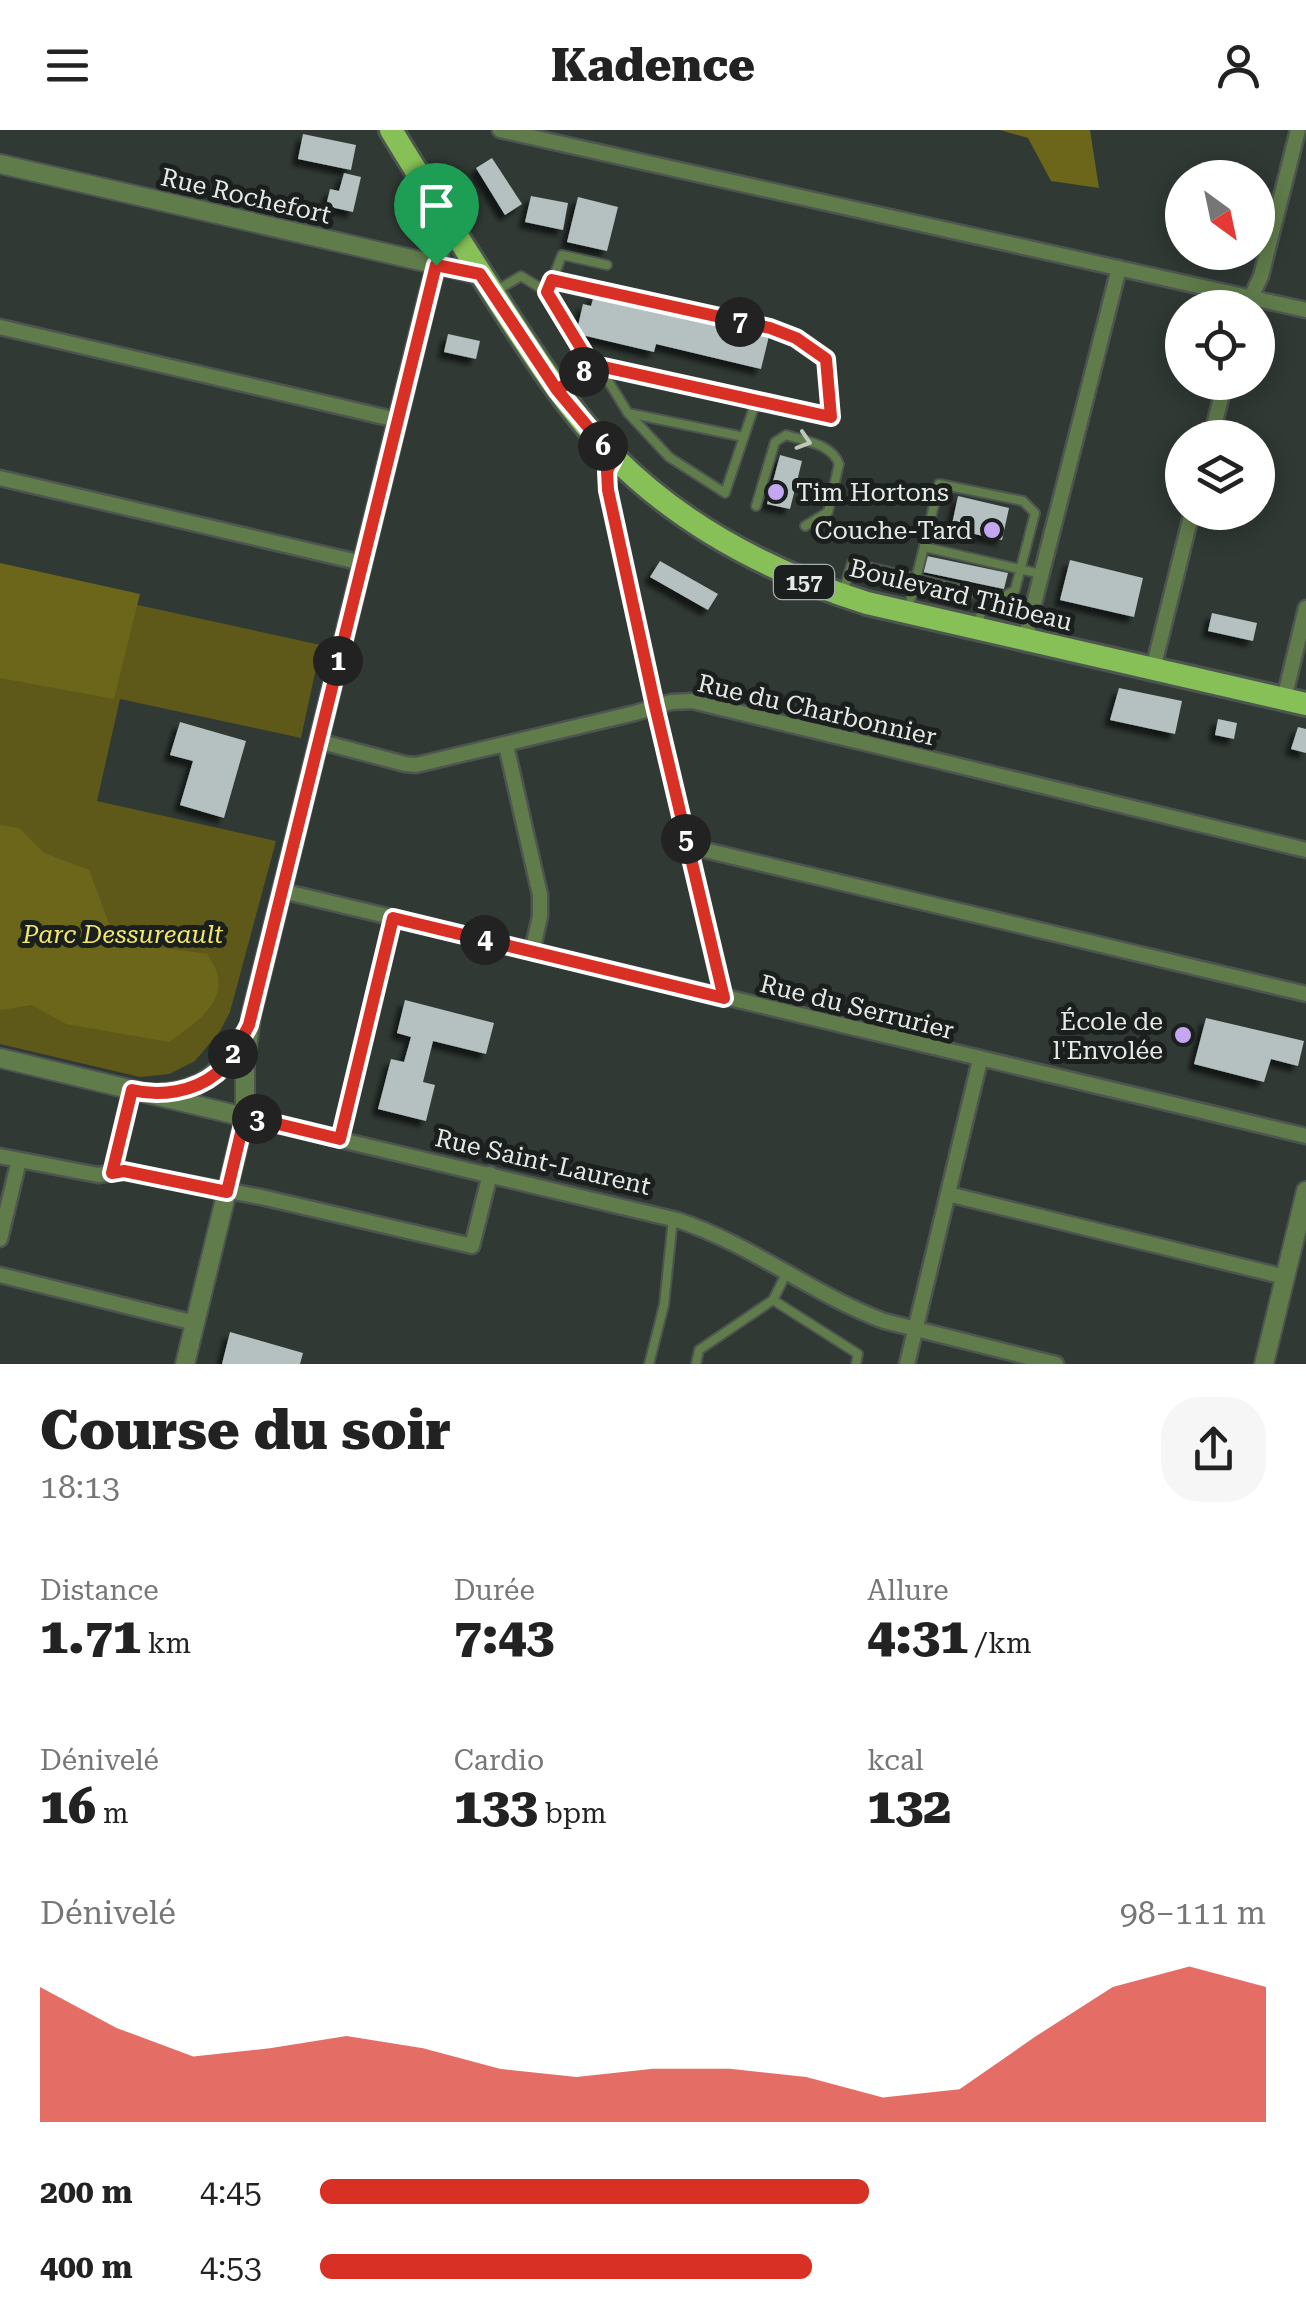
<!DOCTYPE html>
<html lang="fr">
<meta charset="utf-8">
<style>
body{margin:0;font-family:"Roboto Serif",serif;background:#f6f6f6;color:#222;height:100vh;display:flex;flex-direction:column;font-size:38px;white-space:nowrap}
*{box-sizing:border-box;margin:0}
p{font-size:32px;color:#767676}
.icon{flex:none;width:55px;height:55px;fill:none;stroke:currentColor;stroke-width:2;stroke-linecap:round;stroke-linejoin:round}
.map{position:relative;height:1234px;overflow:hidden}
.side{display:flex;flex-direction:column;background:#fff;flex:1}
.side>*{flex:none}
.needle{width:65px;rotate:147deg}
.controls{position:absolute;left:1165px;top:30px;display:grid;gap:20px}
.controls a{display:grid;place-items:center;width:110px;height:110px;border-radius:50%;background:#fff;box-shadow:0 5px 25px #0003;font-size:50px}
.pin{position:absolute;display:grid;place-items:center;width:85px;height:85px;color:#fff;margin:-102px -42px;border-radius:50% 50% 50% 0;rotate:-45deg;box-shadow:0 0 10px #0007}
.pin .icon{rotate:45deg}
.km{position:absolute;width:50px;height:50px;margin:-25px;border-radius:50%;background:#222;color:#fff;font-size:28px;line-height:50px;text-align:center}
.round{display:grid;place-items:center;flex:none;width:105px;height:105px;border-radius:40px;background:#f6f6f6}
.head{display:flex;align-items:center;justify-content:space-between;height:170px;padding:0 40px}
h1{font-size:55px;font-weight:800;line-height:75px}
.metrics{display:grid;grid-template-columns:repeat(3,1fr);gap:15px;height:170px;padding:10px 40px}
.metrics div{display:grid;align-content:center}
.metrics b{font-size:50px;font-weight:800}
.metrics small{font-size:28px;font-weight:400}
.metrics p{font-size:28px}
.chart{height:280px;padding:20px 40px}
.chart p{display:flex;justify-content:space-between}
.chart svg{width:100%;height:180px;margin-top:10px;fill:#d93025;opacity:.7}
ul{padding:0 40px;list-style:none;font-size:32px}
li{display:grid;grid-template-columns:160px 120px 1fr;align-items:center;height:75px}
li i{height:25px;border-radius:12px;background:#d93025}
header{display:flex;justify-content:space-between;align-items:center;height:130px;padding:0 40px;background:#fff;font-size:45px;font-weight:800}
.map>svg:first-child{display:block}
.green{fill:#5e5918}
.forest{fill:#6c661b}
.building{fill:#b4c1c0;filter:url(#shadow)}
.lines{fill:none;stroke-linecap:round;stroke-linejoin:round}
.service-casing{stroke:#4d5551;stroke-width:12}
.minor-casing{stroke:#4d5551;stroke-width:19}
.tertiary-casing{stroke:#4d5551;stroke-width:22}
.primary-casing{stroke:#4d5551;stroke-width:28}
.service{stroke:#607c4b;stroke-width:8}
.minor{stroke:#607c4b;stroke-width:14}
.tertiary{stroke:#607c4b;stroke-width:18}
.primary{stroke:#86c056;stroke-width:22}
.oneway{stroke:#bdc9b8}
.route-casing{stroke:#fff;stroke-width:20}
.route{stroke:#d93025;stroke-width:12}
.poi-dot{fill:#c4a7f1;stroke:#1b1f1d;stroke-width:4}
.labels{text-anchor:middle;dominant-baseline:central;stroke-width:10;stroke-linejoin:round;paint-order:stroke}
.shield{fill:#1b1f1d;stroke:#a8adaa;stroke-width:2.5}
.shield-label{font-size:22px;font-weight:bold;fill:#e5eae7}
.street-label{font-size:25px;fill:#e5eae7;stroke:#1b1f1d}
.poi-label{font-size:25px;fill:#e5eae7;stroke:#1b1f1d;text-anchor:end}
.park-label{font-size:25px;font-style:italic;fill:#f1e76a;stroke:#1b1f1d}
</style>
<header><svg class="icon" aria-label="menu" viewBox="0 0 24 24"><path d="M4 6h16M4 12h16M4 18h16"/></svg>Kadence<svg class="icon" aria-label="person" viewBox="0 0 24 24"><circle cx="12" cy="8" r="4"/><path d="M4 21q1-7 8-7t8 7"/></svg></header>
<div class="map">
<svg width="1306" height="1234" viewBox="0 0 1306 1234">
<defs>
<filter id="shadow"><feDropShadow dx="-6" dy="6" stdDeviation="2.5" flood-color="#0009"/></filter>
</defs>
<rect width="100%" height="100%" fill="#303934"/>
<path class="green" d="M0,445L321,515L301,608L120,569L97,671L276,711L230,882L220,901L195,931L169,944L140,947L0,914Z"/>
<g class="forest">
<path d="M1000,0H1090L1099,58L1051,51L1028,8Z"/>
<path d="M0,433L140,464L114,569L0,548Z"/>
<path d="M0,695L19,698L44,723L89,740L110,796L145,815L207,824C211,831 217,839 218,847C223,877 190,897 169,912L66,894L32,875L0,880Z"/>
</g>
<g class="building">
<path d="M303,4L356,15L351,40L298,29Z"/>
<path d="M492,28L522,74L505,85L476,38Z"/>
<path d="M344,43L361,47L353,82L326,76L330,59L339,61Z"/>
<path d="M531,66L568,73L563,100L525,92Z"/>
<path d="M578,67L618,77L607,121L567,112Z"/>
<path d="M594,165L769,206L761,239L656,214L654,222L582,205L581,201L577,200L583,174L591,176Z"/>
<path d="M448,204L480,211L476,229L444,222Z"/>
<path d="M780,325L802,331L790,379L767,374Z"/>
<path d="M958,366L1009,378L1002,410L951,399Z"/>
<path d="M927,426L1008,443L1004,459L923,442Z"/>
<path d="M1070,430L1143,448L1134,487L1060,470Z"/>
<path d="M660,431L718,464L708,480L650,447Z"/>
<path d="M1212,483L1257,493L1253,511L1208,501Z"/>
<path d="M1119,558L1182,571L1175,604L1110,590Z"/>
<path d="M1218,589L1237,593L1234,609L1215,605Z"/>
<path d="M180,592L246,611L224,688L180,675L193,631L170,625Z"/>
<path d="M1298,597L1306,599V623L1291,619Z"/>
<path d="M405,870L494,893L486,924L433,911L423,952L435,955L426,991L378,979L391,929L404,932L411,907L397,903Z"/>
<path d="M1206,888L1304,911L1298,936L1271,929L1264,952L1194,934Z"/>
<path d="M230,1202L303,1223L300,1234H222Z"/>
</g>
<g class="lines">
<defs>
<g id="service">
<path d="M552,150L770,199L796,208L826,229L831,287L599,236L588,239L561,258"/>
<path d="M551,153L562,125L607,135"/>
<path d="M494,162L521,146L547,162L593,238"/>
<path d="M599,236L628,283L744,307"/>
<path d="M628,283L669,327L725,363L756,271"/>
<path d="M756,376L775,312L786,305C805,311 832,314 839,334L828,382L805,396"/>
<path d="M843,462L852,433L1000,469L1015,460L1035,383L1023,371L939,354L924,417"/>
<path d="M908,480L924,417L1041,444"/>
<path d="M978,495L985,466"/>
<path d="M787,1142L773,1170L858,1224L856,1234"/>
<path d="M649,1234L664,1175L673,1089"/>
<path d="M696,1234L699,1220L773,1170"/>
</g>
<g id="minor">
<path d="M500,0L1306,180"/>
<path d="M1246,178L1261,146L1298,0"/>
<path d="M0,197L397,290"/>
<path d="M1211,308L1225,252"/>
<path d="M614,327L607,341V360L655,576L723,868"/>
<path d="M0,348L362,433"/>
<path d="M1025,509L1119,138"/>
<path d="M1153,539L1192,382"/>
<path d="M1284,569L1306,478"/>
<path d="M318,611L405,634L416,635L635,583L671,572L692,571L1306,720"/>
<path d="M506,615L540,765V786L532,822"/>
<path d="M688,716L1306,864"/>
<path d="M282,761L1306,1006"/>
<path d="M245,987L677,1090C751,1114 812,1164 884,1191L1056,1234"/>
<path d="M340,1009L393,788"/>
<path d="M0,1026L98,1045L124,1041L150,1046L261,1067L472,1116L490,1044"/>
<path d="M112,1043L131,960"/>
<path d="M948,1064L1285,1147"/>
<path d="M0,1109L19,1030"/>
<path d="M0,1145L195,1193"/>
<path d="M907,1234L980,930"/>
</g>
<g id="tertiary">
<path d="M0,34L481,145"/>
<path d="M0,928L245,987"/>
<path d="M160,963C202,961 225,940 244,904"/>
<path d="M185,1234L245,987V934L251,886L428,166L448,93"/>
<path d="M1264,1234L1306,1061"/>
</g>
<path id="primary" d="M391,0C428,61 466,120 504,180C537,231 570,282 613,326C683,397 773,443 867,473L1306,574"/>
</defs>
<use href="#service" class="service-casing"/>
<use href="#minor" class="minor-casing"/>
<use href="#tertiary" class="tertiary-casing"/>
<use href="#primary" class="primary-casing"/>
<use href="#service" class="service"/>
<use href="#minor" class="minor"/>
<use href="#tertiary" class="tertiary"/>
<use href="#primary" class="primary"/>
</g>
<defs><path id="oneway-chevron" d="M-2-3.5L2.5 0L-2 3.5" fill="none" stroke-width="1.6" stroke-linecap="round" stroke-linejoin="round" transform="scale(2.5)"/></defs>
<use class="oneway" href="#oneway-chevron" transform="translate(804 311) rotate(18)"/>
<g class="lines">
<defs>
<path id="route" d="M436,135L249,895C240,912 232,930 217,943C194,962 160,967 132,960L112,1043L124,1041L227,1062L245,986L340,1009L393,788L724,868L655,576L608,360L607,341L614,328L557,260L593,238L547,162L552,150L770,198L796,208L826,229L831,287L599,236L588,239L557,260L480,144L436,135"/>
</defs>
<use href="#route" class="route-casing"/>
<use href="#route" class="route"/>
</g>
<g class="poi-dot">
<circle cx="776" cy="362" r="10"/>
<circle cx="992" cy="400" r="10"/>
<circle cx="1183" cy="905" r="10"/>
</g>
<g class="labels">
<rect class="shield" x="774" y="435" width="60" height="34" rx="8"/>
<g class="shield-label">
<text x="804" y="452">157</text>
</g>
<g class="street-label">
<text transform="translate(246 66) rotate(13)">Rue Rochefort</text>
<text transform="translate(961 465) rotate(14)">Boulevard Thibeau</text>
<text transform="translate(817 580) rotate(13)">Rue du Charbonnier</text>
<text transform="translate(857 877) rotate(14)">Rue du Serrurier</text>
<text transform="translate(543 1032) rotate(13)">Rue Saint-Laurent</text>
</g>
<g class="poi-label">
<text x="796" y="362" text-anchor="start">Tim Hortons</text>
<text x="972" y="400">Couche-Tard</text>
<text x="1163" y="891">École de<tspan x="1163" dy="29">l'Envolée</tspan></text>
</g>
<g class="park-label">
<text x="123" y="804">Parc Dessureault</text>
</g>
</g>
</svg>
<div class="controls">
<a><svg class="needle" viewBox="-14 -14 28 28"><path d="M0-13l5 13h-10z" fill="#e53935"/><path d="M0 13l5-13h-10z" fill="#767676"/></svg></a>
<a><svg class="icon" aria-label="locate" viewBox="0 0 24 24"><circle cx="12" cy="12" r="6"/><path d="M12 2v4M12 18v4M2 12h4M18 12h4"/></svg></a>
<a><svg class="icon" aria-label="layers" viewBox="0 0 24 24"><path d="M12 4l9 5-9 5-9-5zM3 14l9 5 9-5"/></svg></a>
</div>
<div class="pin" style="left:436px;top:135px;background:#1e9e55"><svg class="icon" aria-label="arrive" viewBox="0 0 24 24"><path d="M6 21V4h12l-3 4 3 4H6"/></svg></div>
<b class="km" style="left:338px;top:531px">1</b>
<b class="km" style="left:233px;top:924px">2</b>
<b class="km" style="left:257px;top:989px">3</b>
<b class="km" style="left:485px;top:810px">4</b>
<b class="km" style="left:686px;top:709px">5</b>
<b class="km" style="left:603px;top:316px">6</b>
<b class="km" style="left:740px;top:192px">7</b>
<b class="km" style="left:584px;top:242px">8</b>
</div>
<section class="side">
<div class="head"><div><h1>Course du soir</h1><p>18:13</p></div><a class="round"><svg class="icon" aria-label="share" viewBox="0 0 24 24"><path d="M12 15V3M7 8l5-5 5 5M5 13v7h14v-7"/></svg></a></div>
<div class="metrics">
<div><p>Distance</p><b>1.71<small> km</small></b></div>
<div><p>Durée</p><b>7:43</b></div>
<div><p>Allure</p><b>4:31<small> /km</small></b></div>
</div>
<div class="metrics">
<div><p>Dénivelé</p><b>16<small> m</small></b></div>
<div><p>Cardio</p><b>133<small> bpm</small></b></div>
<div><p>kcal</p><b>132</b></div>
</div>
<div class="chart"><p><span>Dénivelé</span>98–111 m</p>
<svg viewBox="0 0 160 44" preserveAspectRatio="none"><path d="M0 44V11L10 21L20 28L30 26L40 23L50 26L60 31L70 33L80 31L90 31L100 33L110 38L120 36L130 23L140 11L150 6L160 11V44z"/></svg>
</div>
<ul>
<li><b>200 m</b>4:45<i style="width:58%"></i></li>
<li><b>400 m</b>4:53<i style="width:52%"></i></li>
</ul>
</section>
